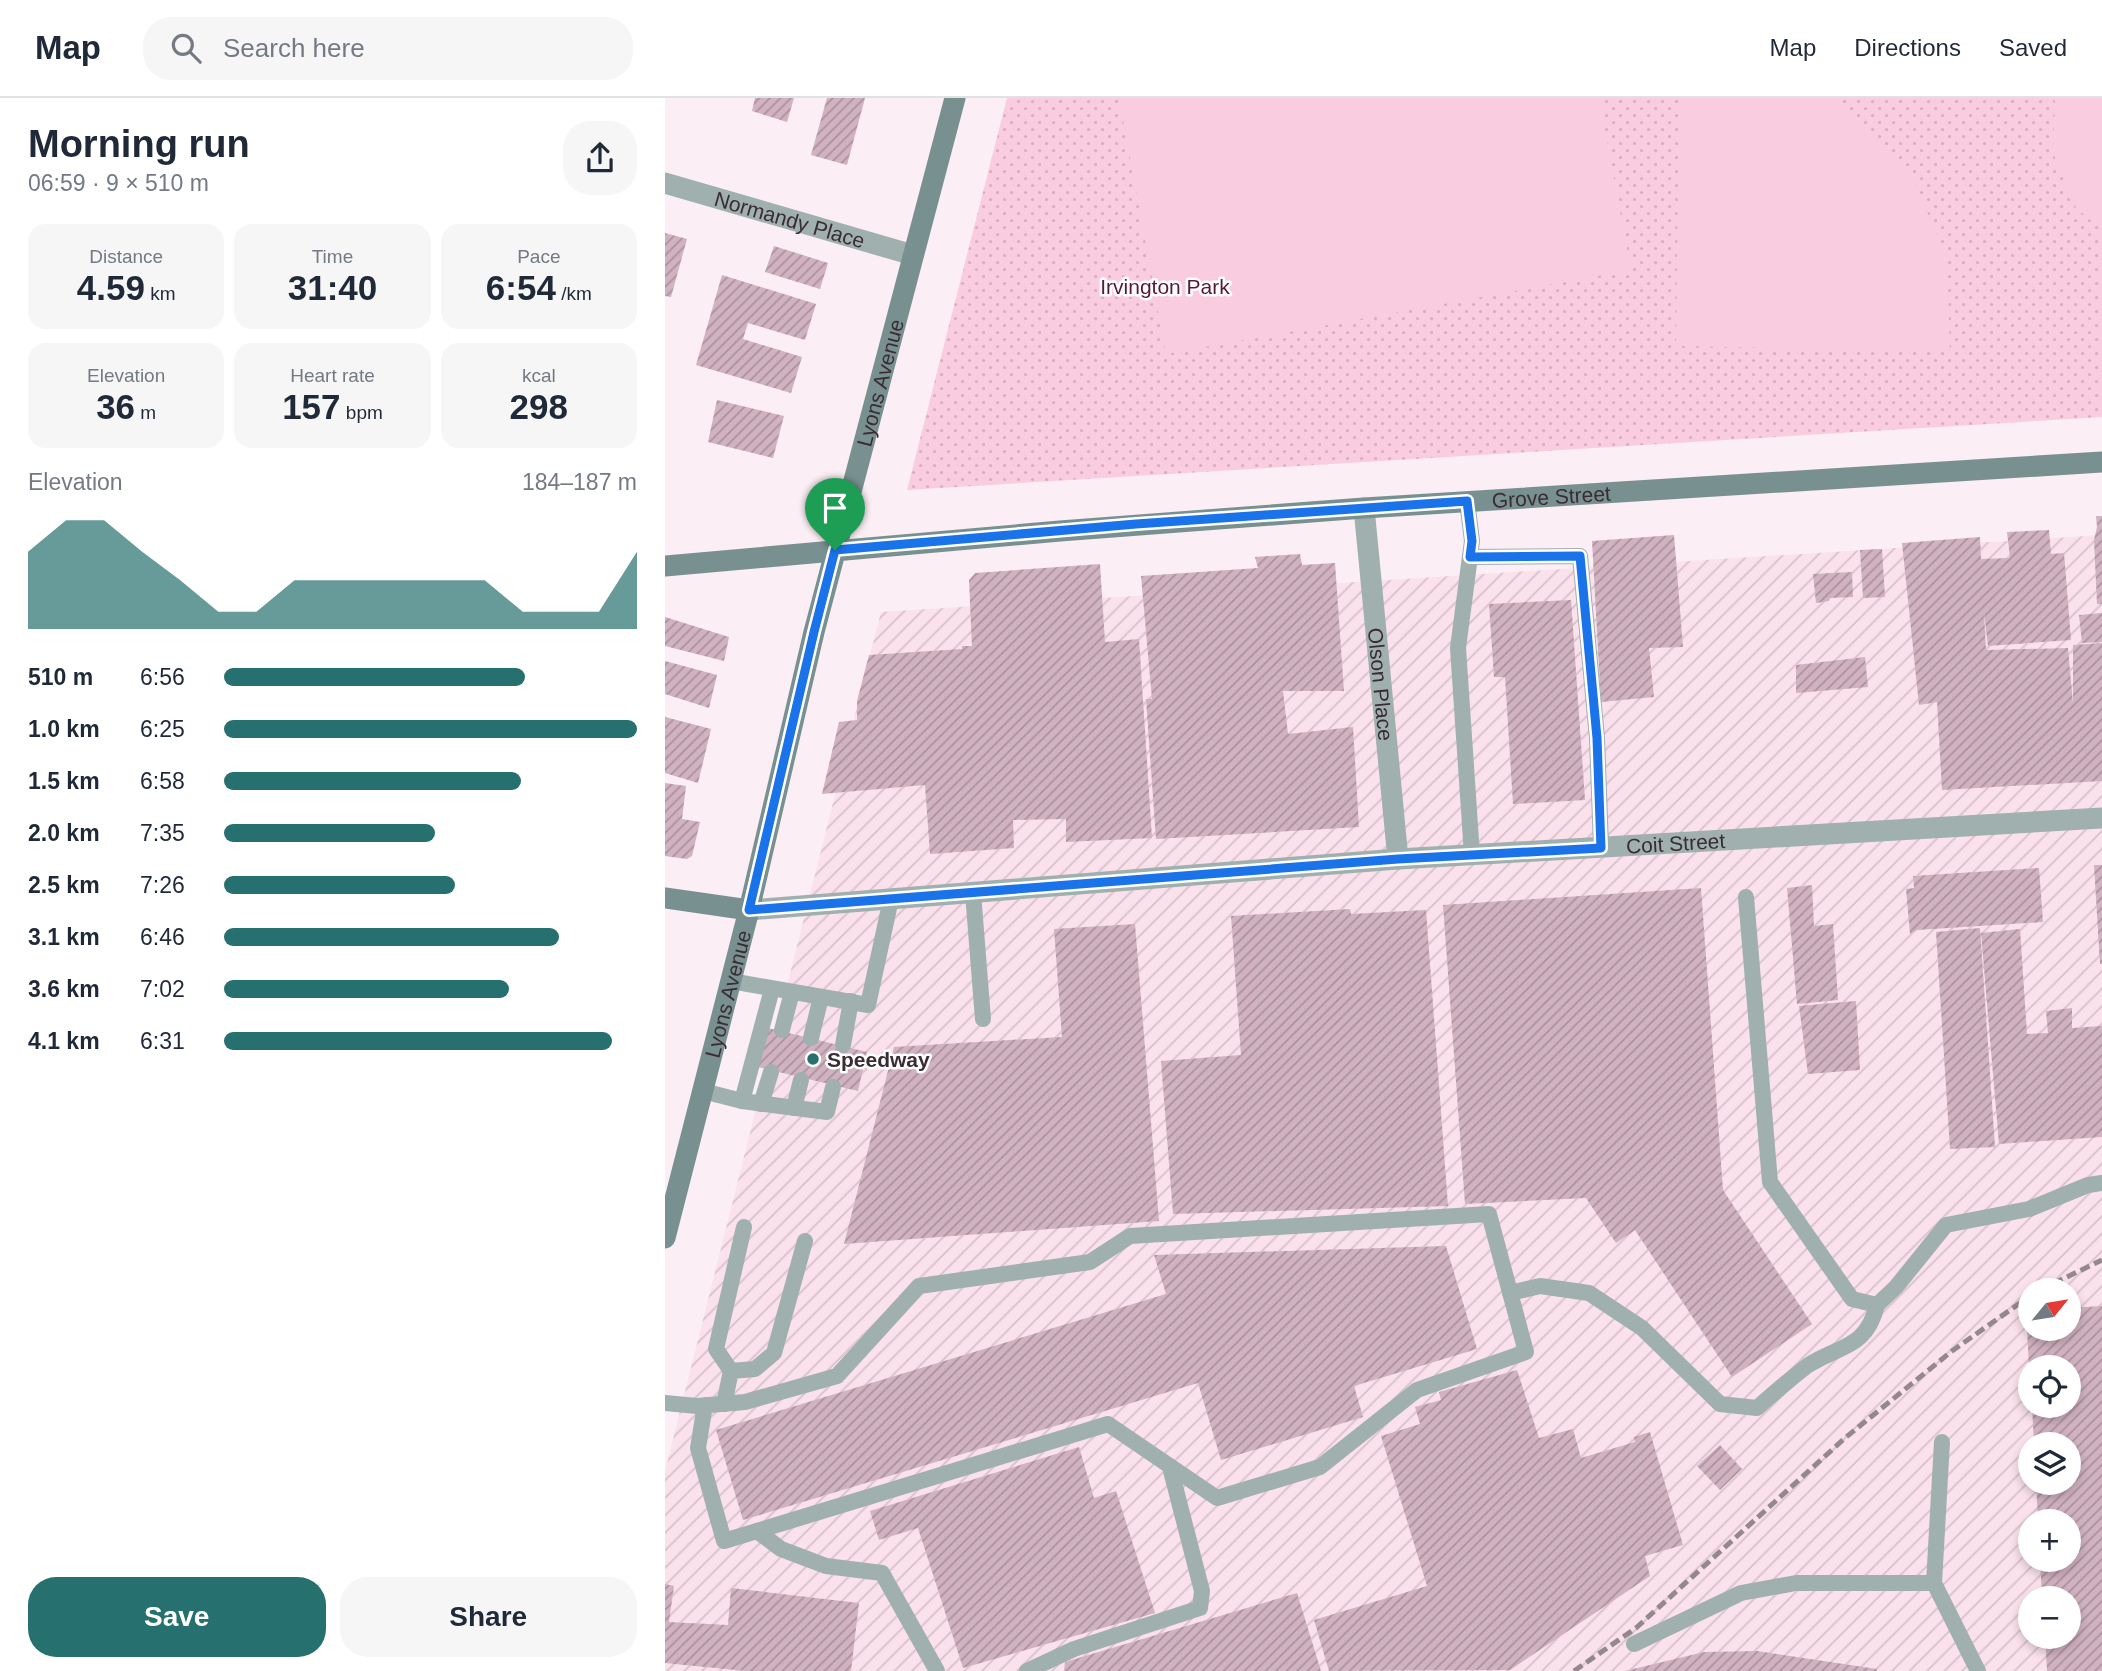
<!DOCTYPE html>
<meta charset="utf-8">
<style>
body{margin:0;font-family:Helvetica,sans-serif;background:#f6f6f7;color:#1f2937;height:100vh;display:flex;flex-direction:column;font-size:26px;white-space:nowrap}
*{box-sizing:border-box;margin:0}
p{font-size:23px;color:#747a83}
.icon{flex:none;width:38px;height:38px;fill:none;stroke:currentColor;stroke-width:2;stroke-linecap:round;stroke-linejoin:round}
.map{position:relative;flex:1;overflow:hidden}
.side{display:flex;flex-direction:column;background:#fff;width:665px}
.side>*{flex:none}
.needle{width:46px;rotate:60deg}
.buttons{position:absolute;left:1353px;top:1180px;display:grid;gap:14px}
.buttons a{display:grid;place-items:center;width:63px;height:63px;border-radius:50%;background:#fff;box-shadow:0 4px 10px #0003;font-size:35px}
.pin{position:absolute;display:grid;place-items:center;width:60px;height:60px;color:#fff;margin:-72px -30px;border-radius:50% 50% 50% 0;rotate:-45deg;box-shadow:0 0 7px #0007}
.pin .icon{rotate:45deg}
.round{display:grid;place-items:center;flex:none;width:74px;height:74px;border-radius:28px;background:#f6f6f7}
.headline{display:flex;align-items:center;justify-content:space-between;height:119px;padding:0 28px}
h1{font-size:38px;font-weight:600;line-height:52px}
.stats{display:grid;grid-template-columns:repeat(3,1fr);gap:10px;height:119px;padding:7px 28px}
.stats div{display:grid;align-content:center;border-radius:18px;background:#f6f6f7;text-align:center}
.stats b{font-size:35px;font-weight:600}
.stats small{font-size:19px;font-weight:400}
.stats p{font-size:19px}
.chart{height:196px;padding:14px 28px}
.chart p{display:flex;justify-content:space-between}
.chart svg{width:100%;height:126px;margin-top:7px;fill:#26716f;opacity:.7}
.action{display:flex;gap:14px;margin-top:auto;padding:14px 28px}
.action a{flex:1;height:80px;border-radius:28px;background:#26716f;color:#fff;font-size:28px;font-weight:600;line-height:80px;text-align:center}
.action a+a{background:#f6f6f7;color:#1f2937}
ul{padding:0 28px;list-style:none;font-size:23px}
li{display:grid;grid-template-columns:112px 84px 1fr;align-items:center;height:52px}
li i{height:18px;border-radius:9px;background:#26716f}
header{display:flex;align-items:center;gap:42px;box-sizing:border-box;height:98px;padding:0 35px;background:#fff;border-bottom:2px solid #e0e1e3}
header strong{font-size:33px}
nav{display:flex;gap:38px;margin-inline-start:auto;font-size:24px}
.search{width:490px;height:63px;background:#f6f6f7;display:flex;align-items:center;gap:18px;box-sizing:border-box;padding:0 24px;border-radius:28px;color:#747a83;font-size:26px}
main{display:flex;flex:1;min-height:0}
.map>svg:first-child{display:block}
.industrial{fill:url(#industrial-furrows);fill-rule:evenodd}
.park{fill:url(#park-dots)}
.garden{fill:#facce0}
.building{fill:url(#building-hatch)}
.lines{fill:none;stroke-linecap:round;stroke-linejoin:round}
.lane{stroke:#a0b0af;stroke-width:16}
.street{stroke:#a0b0af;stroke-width:21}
.secondary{stroke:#78908f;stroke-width:21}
.rail{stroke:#94878d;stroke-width:5;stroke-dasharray:10 5;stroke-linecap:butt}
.route-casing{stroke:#fff;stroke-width:14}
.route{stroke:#1a73e8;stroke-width:9}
.poi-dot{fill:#26716f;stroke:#fff;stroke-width:2.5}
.labels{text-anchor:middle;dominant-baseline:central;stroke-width:5;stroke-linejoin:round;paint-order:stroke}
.street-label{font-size:21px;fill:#392c32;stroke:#fff}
.park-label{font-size:21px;fill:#59173c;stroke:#fff}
.poi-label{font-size:21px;font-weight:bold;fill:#392c32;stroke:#fff;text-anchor:start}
</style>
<header>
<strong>Map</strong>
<div class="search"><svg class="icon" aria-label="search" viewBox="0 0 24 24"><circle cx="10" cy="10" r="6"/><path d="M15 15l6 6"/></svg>Search here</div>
<nav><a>Map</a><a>Directions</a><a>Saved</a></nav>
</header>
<main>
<section class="side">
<div class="headline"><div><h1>Morning run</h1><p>06:59 · 9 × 510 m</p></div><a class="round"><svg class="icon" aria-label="share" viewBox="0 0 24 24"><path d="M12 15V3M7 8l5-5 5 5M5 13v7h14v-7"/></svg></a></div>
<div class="stats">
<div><p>Distance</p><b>4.59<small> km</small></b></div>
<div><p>Time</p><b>31:40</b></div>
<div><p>Pace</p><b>6:54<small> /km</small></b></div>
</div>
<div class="stats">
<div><p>Elevation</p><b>36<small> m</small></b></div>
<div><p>Heart rate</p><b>157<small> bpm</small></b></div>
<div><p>kcal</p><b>298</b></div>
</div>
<div class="chart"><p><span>Elevation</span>184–187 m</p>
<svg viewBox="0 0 160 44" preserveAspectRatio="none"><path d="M0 44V17L10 6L20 6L30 17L40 27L50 38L60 38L70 27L80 27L90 27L100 27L110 27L120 27L130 38L140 38L150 38L160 17V44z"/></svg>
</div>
<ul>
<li><b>510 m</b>6:56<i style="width:73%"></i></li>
<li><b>1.0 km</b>6:25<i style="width:100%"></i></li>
<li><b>1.5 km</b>6:58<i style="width:72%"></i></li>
<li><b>2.0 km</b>7:35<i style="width:51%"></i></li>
<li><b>2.5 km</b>7:26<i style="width:56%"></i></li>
<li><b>3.1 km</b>6:46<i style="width:81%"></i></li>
<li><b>3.6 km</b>7:02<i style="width:69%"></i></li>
<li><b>4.1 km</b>6:31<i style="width:94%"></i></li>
</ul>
<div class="action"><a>Save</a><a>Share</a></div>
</section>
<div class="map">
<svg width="1437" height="1573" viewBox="0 0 1437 1573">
<defs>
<pattern id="industrial-furrows" width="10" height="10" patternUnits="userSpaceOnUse" patternTransform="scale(1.75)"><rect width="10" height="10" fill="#fae1ec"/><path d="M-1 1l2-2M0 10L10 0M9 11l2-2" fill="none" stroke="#d7c1cb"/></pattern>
<pattern id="park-dots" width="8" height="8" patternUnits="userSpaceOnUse" patternTransform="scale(1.75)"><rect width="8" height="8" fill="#facce0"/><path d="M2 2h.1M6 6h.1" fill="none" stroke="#d7afc1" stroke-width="1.8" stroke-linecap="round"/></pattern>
<pattern id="building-hatch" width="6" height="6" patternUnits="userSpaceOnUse" patternTransform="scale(1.75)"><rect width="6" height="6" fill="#d1b2c0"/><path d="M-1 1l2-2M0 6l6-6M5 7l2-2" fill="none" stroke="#ab919d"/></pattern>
</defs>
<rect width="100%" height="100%" fill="#fbeef4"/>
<path class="industrial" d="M1437,437V1573H0V1373L216,514ZM1365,1192H1404V1230H1365ZM1365,1269H1404V1307H1365ZM1365,1346H1404V1384H1365ZM1365,1423H1404V1461H1365ZM1365,1500H1404V1538H1365Z"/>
<path class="park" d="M342,0H1437V319L242,392Z"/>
<g class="garden">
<path d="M454,0H934L966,172L501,256Z"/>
<path d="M1014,0H1167L1211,38L1250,85L1282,161L1285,253L1011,248Z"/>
<path d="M1390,0H1437V132L1411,110L1388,55Z"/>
</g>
<g class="building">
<path d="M90,0H129L122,24L87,13Z"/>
<path d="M162,0H200L182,67L146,57Z"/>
<path d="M0,135L22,141L6,199L0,198Z"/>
<path d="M109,148L163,165L155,191L100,174Z"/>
<path d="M57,177L151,206L140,242L83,225L78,241L137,259L126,295L31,267Z"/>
<path d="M52,302L119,318L108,360L43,344Z"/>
<path d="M1431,418H1437V506H1432L1429,442L1432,429Z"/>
<path d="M1384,432L1386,456L1399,455L1406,542L1323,548L1319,515L1321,552L1403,550L1408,606V547L1437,545V683L1277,692L1272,604L1254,607L1237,445L1315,439L1316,461L1345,460L1342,434Z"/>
<path d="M1009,437L1018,549L984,550L989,599L936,604L927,443Z"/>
<path d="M1217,451L1220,499L1198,500L1195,452Z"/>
<path d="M635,456L637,467L670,465L679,593H618L623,636L688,629L694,729L491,741L481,601H487L476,478L593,470L590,459Z"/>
<path d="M435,466L440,544L474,541L487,740L401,744V721L348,722L349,750L265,756L260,687L157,696L174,624L192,622V603L204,557L297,551V548H307L304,482L310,475Z"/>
<path d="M1187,474L1188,499L1165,500L1164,503L1151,505L1148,476Z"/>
<path d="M906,502L920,702L848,706L840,579H829L824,506Z"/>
<path d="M1437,515V544L1417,545L1414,517Z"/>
<path d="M0,519L64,539L59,563L0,548Z"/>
<path d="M1200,559L1203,589L1131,595V567Z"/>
<path d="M0,563L52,577L44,610L0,596Z"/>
<path d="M0,619L46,631L33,685L0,675Z"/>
<path d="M0,685L21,688L17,721L35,724L27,758L22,761L0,758Z"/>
<path d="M1429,767H1437V866H1435Z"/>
<path d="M1374,770L1378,824L1252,832L1245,836L1241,791L1249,790L1248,778Z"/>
<path d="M1147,787L1149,828L1168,826L1173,902L1132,906L1122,790Z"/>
<path d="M1036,790L1058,1092L1147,1226L1067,1279L970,1132L951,1145L921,1100L800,1106L778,807Z"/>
<path d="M685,811L686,816L761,812L783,1108L508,1116L496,963L576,957L566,818Z"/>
<path d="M470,826L494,1123L179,1146L229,949L397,939L389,831Z"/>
<path d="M1315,830L1330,1049L1285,1051L1271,834Z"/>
<path d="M1355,831L1362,936L1383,935L1381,913L1407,910V930L1437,928V1039L1334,1046L1316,835Z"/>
<path d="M1191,903L1195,972L1143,976L1134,908Z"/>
<path d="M103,930L202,954L193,993L93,969Z"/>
<path d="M781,1148L812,1251L689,1288L698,1319L556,1362L533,1285L78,1422L51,1332L501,1196L489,1157Z"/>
<path d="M1437,1208V1573H1382L1380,1538H1404V1500H1377L1375,1461H1404V1423H1373L1371,1384H1404V1346H1369L1367,1307H1404V1269H1364L1361,1212H1365V1230H1404V1210Z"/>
<path d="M852,1272L874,1340L908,1331L916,1360L970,1344L969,1339L985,1334L1018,1447L980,1458L985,1478L845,1572L664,1573L649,1522L762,1488L716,1338L755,1326L750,1309L776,1302L774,1294Z"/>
<path d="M1055,1347L1077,1371L1055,1392L1032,1368Z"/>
<path d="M414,1349L429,1400L451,1393L490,1515L298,1570L253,1430L214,1442L205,1413Z"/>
<path d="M0,1486L9,1488L4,1524L63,1527L66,1490L194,1505L186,1573H80L0,1565Z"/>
<path d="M632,1495L656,1573H399L400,1564Z"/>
<path d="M1092,1553L1212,1571V1573H960L1039,1554Z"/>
</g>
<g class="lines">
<g class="lane">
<path d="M802,403L807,443L793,550L807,757"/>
<path d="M805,459L915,458L932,640L936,749"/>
<path d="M308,795L318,921"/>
<path d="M1081,799L1105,1084L1187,1201L1212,1207L1231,1189L1281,1127L1364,1111L1423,1087L1437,1085"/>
<path d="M66,883L203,907L226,801"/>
<path d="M117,932L127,894"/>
<path d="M146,940L156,899"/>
<path d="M178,947L186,903"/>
<path d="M38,993L77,1003L107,891"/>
<path d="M77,1003L162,1014L168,989"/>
<path d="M96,1006L106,974"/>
<path d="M129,1010L136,982"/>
<path d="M845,1195L875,1188L924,1195L977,1230L1055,1306L1092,1310C1108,1296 1125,1281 1142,1268C1173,1247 1201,1252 1212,1207"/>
<path d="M66,1273L51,1251L79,1129"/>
<path d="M0,1305L32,1308L80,1304L172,1278L254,1188L425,1164L465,1138L824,1116L861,1254L752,1292L655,1369L552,1400L443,1326L59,1443L33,1350L40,1307"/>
<path d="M59,1306L66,1273L90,1271L109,1255L140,1143"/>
<path d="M1277,1344L1269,1485L1313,1573"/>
<path d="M92,1433L116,1451L161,1468L217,1475L272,1573"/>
<path d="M969,1546L1076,1495L1131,1485H1269"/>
<path d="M362,1573L409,1551L535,1510L537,1493L505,1369"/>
</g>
<g class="street">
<path id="s1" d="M0,85L248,157"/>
<path id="s2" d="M699,410L733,761"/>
<path id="s3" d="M84,812L733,761L1437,720"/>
</g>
<g class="secondary">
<path id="s4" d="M0,468L395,433L699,410L1437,364"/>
<path d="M0,800L84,812"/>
<path id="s5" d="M0,1140L84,812L149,534L290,0"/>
</g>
<g class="rail">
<path d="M1375,1192L1437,1162"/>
<path d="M909,1573L971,1530L1180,1340L1287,1253L1365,1198"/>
</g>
</g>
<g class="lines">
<defs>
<path id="route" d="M802,403L807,443L805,459L915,458L932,640L936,750L733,761L84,812L149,534L170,452L471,426Z"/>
</defs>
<use href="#route" class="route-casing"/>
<use href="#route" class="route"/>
</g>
<circle class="poi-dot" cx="148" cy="961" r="7"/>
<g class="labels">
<g class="street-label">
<text stroke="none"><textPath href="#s1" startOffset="130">Normandy Place</textPath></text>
<text stroke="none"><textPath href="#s5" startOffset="882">Lyons Avenue</textPath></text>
<text stroke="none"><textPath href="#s4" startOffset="889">Grove Street</textPath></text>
<text stroke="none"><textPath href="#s2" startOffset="177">Olson Place</textPath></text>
<text stroke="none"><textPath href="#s3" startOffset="929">Coit Street</textPath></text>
<text stroke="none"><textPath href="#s5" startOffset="252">Lyons Avenue</textPath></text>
</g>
<g class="park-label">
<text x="500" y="188">Irvington Park</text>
</g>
<g class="poi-label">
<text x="162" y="961">Speedway</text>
</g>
</g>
</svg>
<div class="buttons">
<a><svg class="needle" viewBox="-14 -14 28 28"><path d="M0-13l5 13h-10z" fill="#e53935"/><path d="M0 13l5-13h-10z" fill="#747a83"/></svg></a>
<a><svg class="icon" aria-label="locate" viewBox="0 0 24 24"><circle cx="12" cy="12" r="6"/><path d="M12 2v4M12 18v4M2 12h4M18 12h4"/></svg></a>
<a><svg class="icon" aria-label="layers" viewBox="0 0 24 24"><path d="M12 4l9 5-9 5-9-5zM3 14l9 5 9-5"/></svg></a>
<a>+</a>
<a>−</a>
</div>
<div class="pin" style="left:170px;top:452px;background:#1e9e55"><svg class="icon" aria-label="arrive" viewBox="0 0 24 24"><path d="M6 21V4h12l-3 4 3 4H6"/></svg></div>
</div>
</main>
